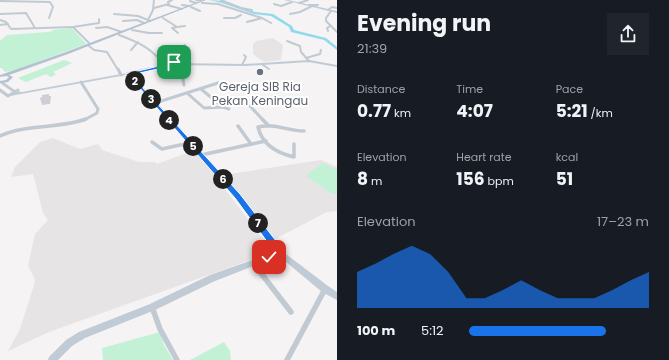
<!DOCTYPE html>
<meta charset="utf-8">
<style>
body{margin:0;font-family:Poppins,sans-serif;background:#20242c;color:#f1f3f6;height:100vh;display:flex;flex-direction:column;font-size:15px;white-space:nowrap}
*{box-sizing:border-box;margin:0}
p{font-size:13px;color:#9ea1a6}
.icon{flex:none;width:22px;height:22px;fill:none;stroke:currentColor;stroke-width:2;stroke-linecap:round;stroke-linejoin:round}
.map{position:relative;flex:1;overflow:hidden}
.details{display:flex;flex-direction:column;background:#171b24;width:332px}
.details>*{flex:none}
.pin{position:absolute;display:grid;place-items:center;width:34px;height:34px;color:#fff;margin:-17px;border-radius:8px;box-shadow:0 2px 6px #0006}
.km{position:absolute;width:20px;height:20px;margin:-10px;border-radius:50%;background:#222;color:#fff;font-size:11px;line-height:20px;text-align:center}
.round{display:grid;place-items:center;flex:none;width:42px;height:42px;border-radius:0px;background:#20242c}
.headline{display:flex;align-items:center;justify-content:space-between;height:68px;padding:0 20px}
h1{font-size:22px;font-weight:700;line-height:30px}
.stats{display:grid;grid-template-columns:repeat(3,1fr);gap:6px;height:68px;padding:4px 20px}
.stats div{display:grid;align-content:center}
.stats b{font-size:17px;font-weight:700}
.stats small{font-size:11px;font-weight:400}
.stats p{font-size:11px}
.chart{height:112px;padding:8px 20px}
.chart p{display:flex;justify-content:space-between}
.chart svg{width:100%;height:72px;margin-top:4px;fill:#1a73e8;opacity:.7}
ul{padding:0 20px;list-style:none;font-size:13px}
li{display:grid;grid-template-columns:64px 48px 1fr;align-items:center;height:30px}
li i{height:10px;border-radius:5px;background:#1a73e8}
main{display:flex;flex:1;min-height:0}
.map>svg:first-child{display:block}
.education{fill:#e6e4e5}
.green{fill:#c3f1d5}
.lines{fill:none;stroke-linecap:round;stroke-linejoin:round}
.river{fill:#90daee;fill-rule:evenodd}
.building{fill:#cdcfd5}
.street-far3{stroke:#c1cad2;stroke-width:2}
.street-far2{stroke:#c1cad2;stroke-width:3}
.street-far1{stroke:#c1cad2;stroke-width:3.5}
.street{stroke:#c1cad2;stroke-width:5.5}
.secondary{fill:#c1cbd6;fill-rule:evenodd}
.primary{fill:#b3c2d1;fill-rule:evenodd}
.route{fill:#1a73e8;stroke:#fff}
.worship-dot{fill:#6b7280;stroke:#fff;stroke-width:1.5}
.labels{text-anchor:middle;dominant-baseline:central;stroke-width:4;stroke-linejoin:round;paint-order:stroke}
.far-worship-label{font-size:12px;fill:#5b616d;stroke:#fff}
</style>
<main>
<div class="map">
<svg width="337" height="360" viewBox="0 0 337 360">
<rect width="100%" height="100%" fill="#f5f3f3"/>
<g class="education">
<path d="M273,38L283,45L281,60L264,62L253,54V44L256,41Z"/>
<path d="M53,138L80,149L98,144L102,150L139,162H155L157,164L195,150L270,248V253L49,332L8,351L20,329L35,282L34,277L28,266L35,234L48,220L43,213L33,174L11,177L15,167L40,142Z"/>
<path d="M321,160L337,167V211L327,212L275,239L223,175Z"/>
</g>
<g class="green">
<path d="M72,28L86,44L15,70L5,72L2,68H0V41L7,35L48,32L53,31L52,30Z"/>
<path d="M64,60L72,63L53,72L56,74L51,77L46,74L26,82L18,78Z"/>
<path d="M322,163L337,170V194H332L306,176Z"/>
<path d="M160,332L164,345L173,360H103L102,348Z"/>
<path d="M224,342L230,351L231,360H190Z"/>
</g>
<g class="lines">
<path class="river" d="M209,0L223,1L255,12L273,14L292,26L294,30L326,38L337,47V50L324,40L291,32L289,27L271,16L254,14L222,3Z"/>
</g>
<path class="building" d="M49,94V96H51L50,104L42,105L40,98L42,97V95Z"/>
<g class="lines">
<g class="street-far3">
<path d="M196,0L201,1"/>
<path d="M221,0L241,8L252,10"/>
<path d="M0,1L50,2L53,7L49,18"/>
<path d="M190,1L196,3"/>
<path d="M202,3L218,4L262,18L247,22"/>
<path d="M299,3L308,0"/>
<path d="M274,4L281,6L292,2"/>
<path d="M167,5L182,9"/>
<path d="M182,5L189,6"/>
<path d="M309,5H318"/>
<path d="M191,7L200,11"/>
<path d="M154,8L169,4L168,2L172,0"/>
<path d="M328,10L332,7L337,8"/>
<path d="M331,11L326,18V21L337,32"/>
<path d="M0,14L26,13L35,28"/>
<path d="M114,14L138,16L148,20"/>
<path d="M290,14L300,12L312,6"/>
<path d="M163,18L177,27L185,26"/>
<path d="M224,18H235L241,15"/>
<path d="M262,18L271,23"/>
<path d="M0,20L6,22L11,29L73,27L90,44"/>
<path d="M123,21L137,20L144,23"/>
<path d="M150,21L148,20L153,10L154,0"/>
<path d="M0,25L8,24"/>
<path d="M73,27L99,23V19"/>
<path d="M177,27L172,28L178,33"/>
<path d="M96,28L107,27L122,32"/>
<path d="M132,30L149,33H162"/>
<path d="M328,31L327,28L330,26"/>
<path d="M119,35C138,42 154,49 165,67"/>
<path d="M287,41L300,46L301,52L309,61"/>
<path d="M89,46L94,50L107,52L118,70"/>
<path d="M131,50L138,42"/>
<path d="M306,58L320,54L321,50"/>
<path d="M174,64L175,57L185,45"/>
<path d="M180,64L181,70"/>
<path d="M242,65L246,57L244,55"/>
<path d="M263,65L269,69"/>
<path d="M163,67L166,70"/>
<path d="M145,70L176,64L245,65L309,61L337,66"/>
</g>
<g class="street-far2">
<path d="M118,69L121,75"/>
<path d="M181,69L184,85"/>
<path d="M127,74L149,69"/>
<path d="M164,77L167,72L165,69"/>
<path d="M81,82L98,109L97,113L84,120"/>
<path d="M201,89L218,103"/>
<path d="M0,90L8,96L18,90"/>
<path d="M187,93L204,108L223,107L229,109"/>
<path d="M238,102L250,106L263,120"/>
<path d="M155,103L218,83"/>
</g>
<g class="street-far1">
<path d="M262,119L268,125"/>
<path d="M238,126L251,144"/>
<path d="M0,136C24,124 59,129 86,119"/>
<path d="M152,142L162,149L180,145L191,144"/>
<path d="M294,144V157C277,153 262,145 258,127C274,123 288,131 304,131"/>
<path d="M201,155L266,141"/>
</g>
<g class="street">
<path d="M253,263L291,312"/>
<path d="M152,307L160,329L177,360"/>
<path d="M287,360L325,289"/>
</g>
<g class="secondary">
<path d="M284,0H288L337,11V13Z"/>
<path d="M127,73L134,77L239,194L282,251L328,286L337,292V300L322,292L279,256L215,281L155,310L85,338L72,346L58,360H48L49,357L66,340L79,332L150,304L210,275L275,252L235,198L132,79L126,75L10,96H9V94L14,93L0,83V81H2L16,91L22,92Z"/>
</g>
<path class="primary" d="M203,0H206L68,54L9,75L13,77L8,82L0,83V81L6,80L9,77L6,76L0,77V75L66,52Z"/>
</g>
<path class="route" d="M172,61H175V65L131,75L240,194L283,250V256L269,261L266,260V254L274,251L235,198L132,79L125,74L172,63Z"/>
<circle class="worship-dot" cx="260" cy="72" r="4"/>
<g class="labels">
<g class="far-worship-label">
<text x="260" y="86">Gereja SIB Ria<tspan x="260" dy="14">Pekan Keningau</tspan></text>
</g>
</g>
</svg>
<div class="pin" style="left:174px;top:62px;background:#1e9e55"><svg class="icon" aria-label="arrive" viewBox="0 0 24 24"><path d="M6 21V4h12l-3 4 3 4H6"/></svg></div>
<div class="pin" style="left:269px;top:257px;background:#d93025"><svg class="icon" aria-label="check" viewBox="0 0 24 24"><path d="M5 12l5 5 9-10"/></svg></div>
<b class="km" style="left:135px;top:81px">2</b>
<b class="km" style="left:151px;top:99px">3</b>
<b class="km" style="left:169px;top:120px">4</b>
<b class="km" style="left:193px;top:146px">5</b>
<b class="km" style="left:223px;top:179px">6</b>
<b class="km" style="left:258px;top:223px">7</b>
</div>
<section class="details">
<div class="headline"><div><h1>Evening run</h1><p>21:39</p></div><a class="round"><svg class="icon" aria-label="share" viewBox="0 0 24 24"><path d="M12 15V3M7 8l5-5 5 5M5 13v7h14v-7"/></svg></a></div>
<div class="stats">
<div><p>Distance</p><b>0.77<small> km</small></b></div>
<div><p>Time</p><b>4:07</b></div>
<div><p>Pace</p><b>5:21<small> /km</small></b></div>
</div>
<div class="stats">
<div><p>Elevation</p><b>8<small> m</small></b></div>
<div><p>Heart rate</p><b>156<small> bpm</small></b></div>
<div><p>kcal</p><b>51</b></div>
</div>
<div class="chart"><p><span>Elevation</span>17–23 m</p>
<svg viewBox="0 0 160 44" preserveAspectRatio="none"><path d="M0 44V22L10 17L20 11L30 6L40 11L50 22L60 38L70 38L80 33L90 27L100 33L110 38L120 38L130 38L140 33L150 27L160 22V44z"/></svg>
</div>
<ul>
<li><b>100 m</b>5:12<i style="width:76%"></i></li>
</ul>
</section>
</main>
